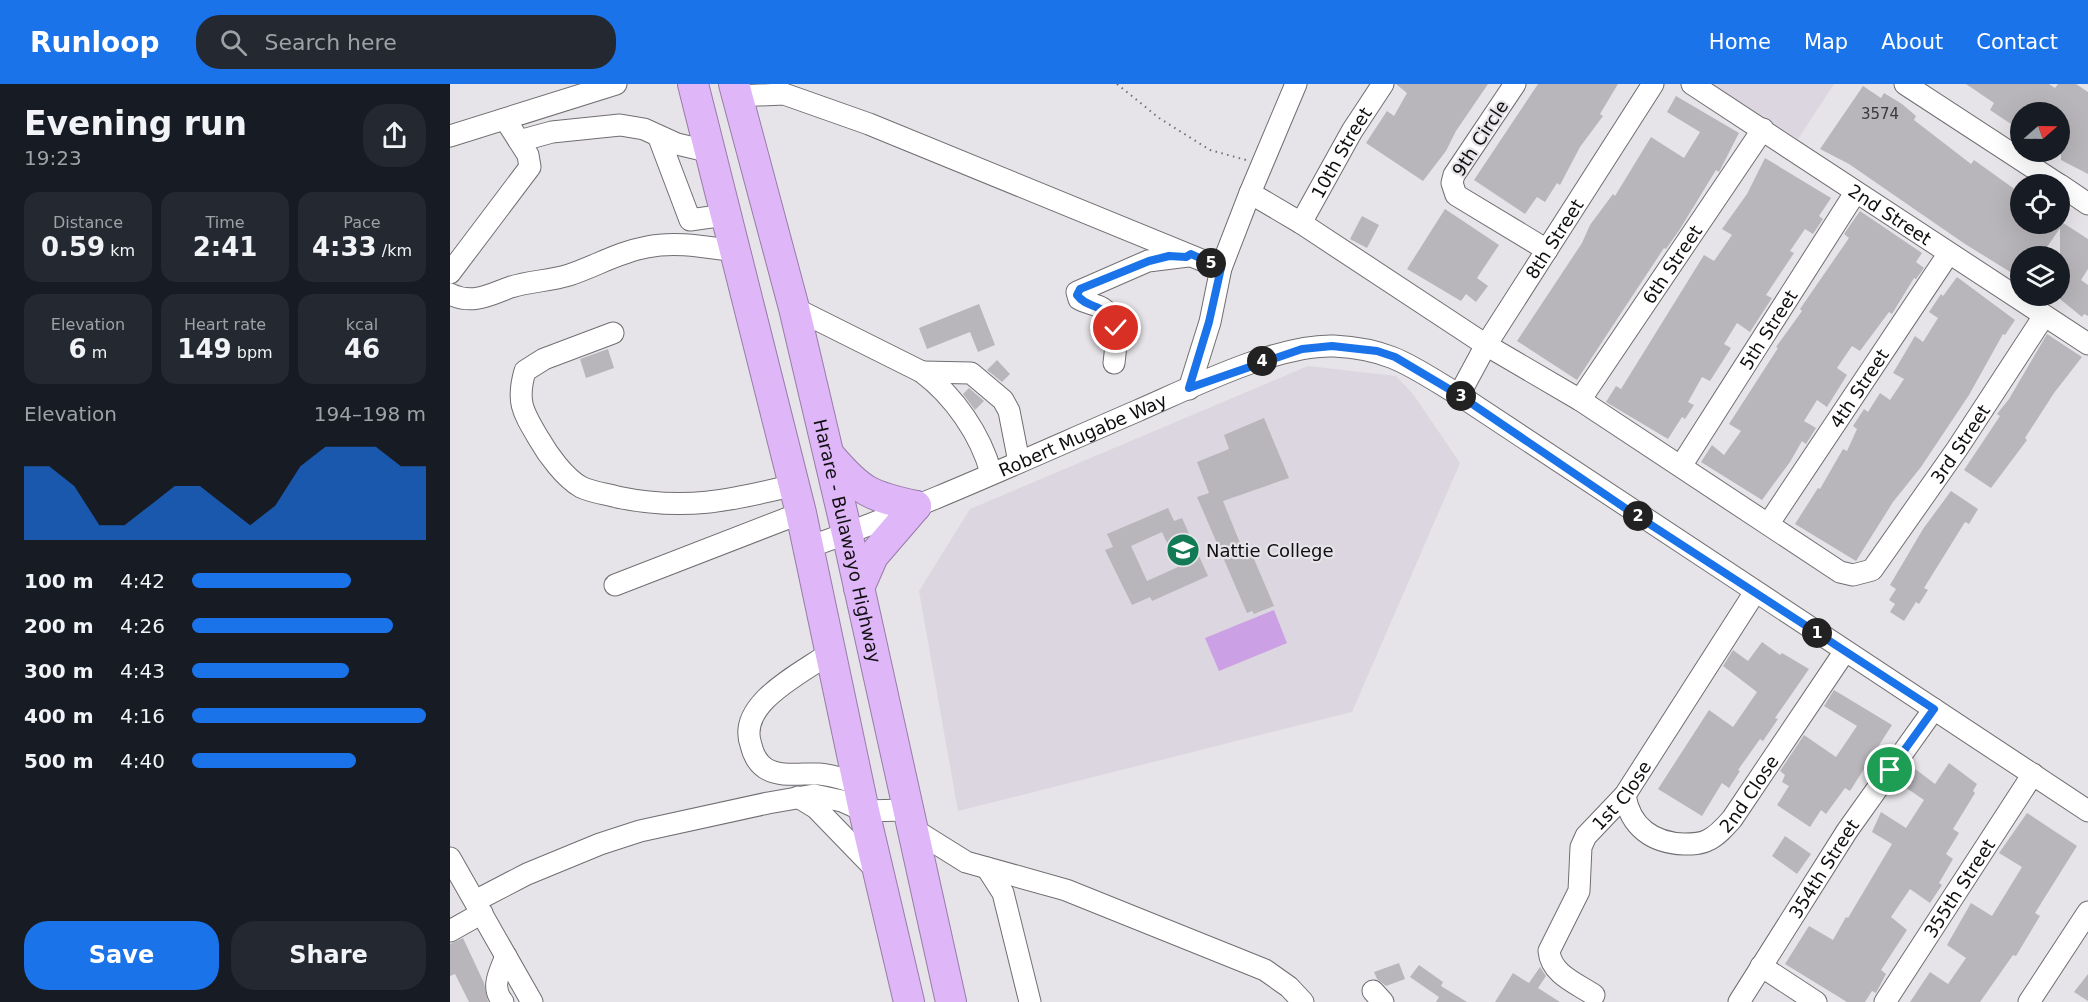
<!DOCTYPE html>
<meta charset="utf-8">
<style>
body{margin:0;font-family:"DejaVu Sans",sans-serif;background:#242831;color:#f1f3f6;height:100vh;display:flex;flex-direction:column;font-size:22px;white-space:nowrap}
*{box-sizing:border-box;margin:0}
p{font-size:20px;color:#9ea1a6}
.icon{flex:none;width:33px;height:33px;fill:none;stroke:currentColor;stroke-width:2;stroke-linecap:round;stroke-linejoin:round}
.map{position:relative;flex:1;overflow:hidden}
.sheet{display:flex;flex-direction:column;background:#171b24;width:450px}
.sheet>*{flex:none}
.needle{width:39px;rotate:70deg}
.controls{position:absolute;left:1560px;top:18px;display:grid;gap:12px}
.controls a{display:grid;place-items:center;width:60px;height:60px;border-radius:50%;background:#171b24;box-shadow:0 6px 24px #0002;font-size:30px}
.pin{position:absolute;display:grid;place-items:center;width:51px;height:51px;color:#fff;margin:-26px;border:3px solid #fff;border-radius:50%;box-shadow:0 2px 6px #0007}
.km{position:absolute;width:30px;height:30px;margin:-15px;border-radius:50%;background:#222;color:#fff;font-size:16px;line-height:30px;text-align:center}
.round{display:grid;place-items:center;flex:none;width:63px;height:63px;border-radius:24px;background:#242831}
.overview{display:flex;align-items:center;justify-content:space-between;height:102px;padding:0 24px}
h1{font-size:33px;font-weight:600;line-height:45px}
.figures{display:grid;grid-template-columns:repeat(3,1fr);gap:9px;height:102px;padding:6px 24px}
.figures div{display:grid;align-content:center;border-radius:15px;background:#242831;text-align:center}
.figures b{font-size:26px;font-weight:600}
.figures small{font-size:16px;font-weight:400}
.figures p{font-size:16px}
.chart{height:168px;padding:12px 24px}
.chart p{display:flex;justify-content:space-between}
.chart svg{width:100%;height:108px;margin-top:6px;fill:#1a73e8;opacity:.7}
.primary-button{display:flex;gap:12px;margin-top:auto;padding:12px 24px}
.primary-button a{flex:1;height:69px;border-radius:24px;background:#1a73e8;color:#fff;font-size:24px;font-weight:600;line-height:69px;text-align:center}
.primary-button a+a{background:#242831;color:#f1f3f6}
ul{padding:0 24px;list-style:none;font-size:20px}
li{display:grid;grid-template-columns:96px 72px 1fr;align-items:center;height:45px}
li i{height:15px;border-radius:8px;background:#1a73e8}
header{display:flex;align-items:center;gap:36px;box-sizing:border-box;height:84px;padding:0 30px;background:#1a73e8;color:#fff}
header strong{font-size:28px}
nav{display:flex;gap:33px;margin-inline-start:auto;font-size:21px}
.search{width:420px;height:54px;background:#242831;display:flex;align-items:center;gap:15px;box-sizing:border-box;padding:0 21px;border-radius:24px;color:#9ea1a6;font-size:22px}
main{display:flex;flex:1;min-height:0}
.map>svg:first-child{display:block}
.built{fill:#dcd6e0}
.green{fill:#cba0e5}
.building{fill:#b8b6ba;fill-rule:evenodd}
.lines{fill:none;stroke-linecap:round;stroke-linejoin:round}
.minor-casing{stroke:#706e71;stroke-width:23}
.highway-casing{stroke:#977ca7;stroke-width:32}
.path{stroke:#716f72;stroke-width:2;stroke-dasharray:1.5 4.5;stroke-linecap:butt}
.minor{stroke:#fff;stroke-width:21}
.highway{stroke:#dfb6f8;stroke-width:30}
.route-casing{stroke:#fff;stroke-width:12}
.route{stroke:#1a73e8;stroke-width:8}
.labels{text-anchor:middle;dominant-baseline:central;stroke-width:4.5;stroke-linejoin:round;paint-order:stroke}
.number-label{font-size:15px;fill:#3a393a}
.street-label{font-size:18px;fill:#100f10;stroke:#e6e4e8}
.poi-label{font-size:18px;fill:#100f10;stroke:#e6e4e8;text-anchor:start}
</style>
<header>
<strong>Runloop</strong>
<div class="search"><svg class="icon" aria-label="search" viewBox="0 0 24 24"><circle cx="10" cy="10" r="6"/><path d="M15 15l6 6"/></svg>Search here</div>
<nav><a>Home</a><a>Map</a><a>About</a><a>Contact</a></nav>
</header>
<main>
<section class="sheet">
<div class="overview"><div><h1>Evening run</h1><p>19:23</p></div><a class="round"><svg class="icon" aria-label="share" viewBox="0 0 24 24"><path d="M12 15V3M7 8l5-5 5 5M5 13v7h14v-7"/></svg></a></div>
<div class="figures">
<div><p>Distance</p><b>0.59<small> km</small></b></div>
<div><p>Time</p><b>2:41</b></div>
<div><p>Pace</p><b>4:33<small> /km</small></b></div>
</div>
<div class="figures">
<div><p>Elevation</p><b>6<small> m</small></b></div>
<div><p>Heart rate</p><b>149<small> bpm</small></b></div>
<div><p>kcal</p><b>46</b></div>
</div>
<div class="chart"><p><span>Elevation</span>194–198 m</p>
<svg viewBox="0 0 160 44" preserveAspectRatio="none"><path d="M0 44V14L10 14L20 22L30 38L40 38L50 30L60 22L70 22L80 30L90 38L100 30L110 14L120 6L130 6L140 6L150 14L160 14V44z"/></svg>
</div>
<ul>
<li><b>100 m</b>4:42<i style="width:68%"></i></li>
<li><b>200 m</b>4:26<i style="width:86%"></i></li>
<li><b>300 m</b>4:43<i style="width:67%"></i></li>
<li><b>400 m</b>4:16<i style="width:100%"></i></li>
<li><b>500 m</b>4:40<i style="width:70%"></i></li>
</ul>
<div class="primary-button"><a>Save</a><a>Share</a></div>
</section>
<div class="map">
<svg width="1638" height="918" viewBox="0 0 1638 918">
<rect width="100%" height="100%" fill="#e6e4e8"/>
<g class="built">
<path d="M1261,0H1384L1348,55Z"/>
<path d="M858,282L946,292L963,310L1010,379L902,628L508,727L469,507L520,425Z"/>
</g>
<path class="green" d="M824,526L837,559L769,587L755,554Z"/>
<g class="building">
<path d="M946,0H1038L1006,47L996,67L973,97L916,59L937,27L944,32L957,9Z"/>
<path d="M1088,0H1168L1150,30L1153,32L1130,63L1110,101L1107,99L1095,118L1087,113L1075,130L1024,96Z"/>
<path d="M1516,0H1599L1605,4L1608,0H1626L1638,8V90L1611,76L1610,28H1570V46L1540,26L1544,19Z"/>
<path d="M1413,2L1431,14L1434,9L1452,20L1466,32L1464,36L1521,80L1524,76L1570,109V140H1610V137L1638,155V185L1631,196L1638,201V232L1634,230L1632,233L1610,215V144L1591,172H1570V194L1515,160L1399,80L1370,65Z"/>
<path d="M1226,12L1289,49L1269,88L1266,86L1230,145L1216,165L1214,164L1127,296L1067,257L1132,159L1140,141L1163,110L1165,112L1201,53L1234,74L1250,48L1217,28Z"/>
<path d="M1315,74L1381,114L1369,132L1373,135L1363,150L1355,145L1340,167L1344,169L1316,211L1322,214L1300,248L1287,239L1274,260L1281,264L1260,297L1252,293L1238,318L1244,321L1235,335L1232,333L1218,355L1156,318L1166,302L1171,305L1254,171L1264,177L1282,151L1272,145L1297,110Z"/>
<path d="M995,125L1049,161L1027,194L1038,202L1026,218L1016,210L1011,217L957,185Z"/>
<path d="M1410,127L1472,169L1466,178L1474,184L1466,195L1464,194L1442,230L1439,228L1410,267L1402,262L1387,284L1397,291L1377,323L1367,316L1354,337L1366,344L1356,360L1352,357L1340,378L1312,416L1251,378L1262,361L1274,371L1291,347L1279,340L1328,264L1326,263L1352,227L1350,225L1399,154L1394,150Z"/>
<path d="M912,132L929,141L917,164L900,155Z"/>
<path d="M1507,193L1565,236L1555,251L1553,250L1519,311L1471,383L1443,418L1406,477L1345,440L1368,404L1370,405L1393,365L1397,367L1407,345L1403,342L1414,325L1418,328L1430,309L1440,316L1454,295L1443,289L1465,252L1473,258L1488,234L1479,228L1491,210L1493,212Z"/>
<path d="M529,220L545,261L528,268L520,248L477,265L469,244Z"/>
<path d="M1597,250L1632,273L1604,309L1575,354L1577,356L1541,404L1514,386L1550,332L1547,330L1559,315Z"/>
<path d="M158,265L164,284L136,294L130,275Z"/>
<path d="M547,276L560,290L552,298L537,286Z"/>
<path d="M519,304L534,317L525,326L513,310Z"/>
<path d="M814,334L839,394L773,417L792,464L798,461L824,522L804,530L802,527L797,529L747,413L759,409L747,378L779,365L774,351Z"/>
<path d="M1501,407L1528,425L1519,440L1515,438L1474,504L1478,506L1469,520L1466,518L1454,537L1440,528L1445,520L1439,516L1446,505L1440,501L1473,445Z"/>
<path d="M718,424L724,437L732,434L758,492L702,517L700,513L682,521L655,466L663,463L657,450ZM712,448L728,483L697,497L681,462Z"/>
<path d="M1312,558L1330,571L1332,569L1359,585L1325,634L1328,635L1313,657L1310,655L1288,686L1290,687L1279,704L1272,699L1252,732L1208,705L1259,626L1283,643L1307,608L1273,582L1283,566L1298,577Z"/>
<path d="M1384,606L1442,641L1400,707L1395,704L1376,730L1371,726L1360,743L1327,721L1339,702L1332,698L1335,691L1330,687L1354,651L1386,673L1407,642L1374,622Z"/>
<path d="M1499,679L1527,700L1523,707L1525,709L1503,745L1509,749L1496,770L1503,775L1489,799L1492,801L1480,819L1460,805L1441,833L1457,846L1431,886L1436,890L1426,909L1422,907L1415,918H1397L1335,880L1359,842L1383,856L1396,833L1398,834L1442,760L1422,748L1431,728L1456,744L1474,716L1452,701L1464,684L1485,700Z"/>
<path d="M1577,729L1627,762L1585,829L1590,832L1566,872L1563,871L1530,918H1460L1480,888L1498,900L1516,874L1497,861L1521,819L1542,832L1572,783L1549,769Z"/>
<path d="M1335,752L1361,770L1347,790L1322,772Z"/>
<path d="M13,854L34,899L38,918H19L5,890L0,892V860Z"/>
<path d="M949,879L955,895L936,902L927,895L924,888Z"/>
<path d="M969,881L993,898L991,902L1017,918H986L989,913L960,893Z"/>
<path d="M1090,883L1096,892L1088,904L1110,918H1045L1063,889L1079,899Z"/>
<path d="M1638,890V917L1624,908Z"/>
</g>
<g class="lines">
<defs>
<g id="minor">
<path d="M1065,0L1004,91L1002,99L1006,111L1097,166"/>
<path id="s1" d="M1242,0L1638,260"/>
<path d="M1455,0L1608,100"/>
<path d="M287,12L334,10L419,40L771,184"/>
<path d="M0,52L166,0"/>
<path d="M209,54L240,136L275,131"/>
<path d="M69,57L102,48L170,41L194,45L227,60L261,68"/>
<path d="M1610,101L1638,120"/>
<path d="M800,109L846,0"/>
<path id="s2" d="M851,139L902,47L933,0"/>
<path d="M0,189L80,83L78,71L55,35"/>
<path d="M0,210C23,221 39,211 61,203C80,197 100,197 119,191C146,182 169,168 197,163C226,157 255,163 284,167"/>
<path d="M344,224L472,288C504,312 531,351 541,389"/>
<path d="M163,249L94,275L75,287C66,318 73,328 89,355C98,371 115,394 131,403C141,408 156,410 167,413C234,427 280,417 344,401"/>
<path d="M664,279C666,260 671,237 652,224C645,220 636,219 629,215L627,208L698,177L738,172"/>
<path d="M472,288L521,289L553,316L559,327L569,378"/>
<path id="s3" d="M739,305L760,238L771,184L800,109L851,139L1036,261L1130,316L1390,488L1403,491L1422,486L1507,365L1594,232"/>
<path id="s4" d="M1009,311L1036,261L1203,0"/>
<path id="s5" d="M1130,316L1313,45"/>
<path id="s6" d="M1231,382L1405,109"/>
<path id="s7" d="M1319,439L1499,169"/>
<path id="s8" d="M359,463C470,424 578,374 687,327C740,304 827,260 884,262C942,265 962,283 1009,311L1638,727"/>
<path d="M165,501L351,429"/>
<path d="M381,568C353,589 286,619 301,661C303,670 308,679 315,684C330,694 353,689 369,690C383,691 396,696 410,700"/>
<path id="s9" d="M1175,711C1180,743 1203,759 1234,760C1242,760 1251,760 1258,756C1267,752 1275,743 1282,735L1395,567"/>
<path d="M348,713L366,724L428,788"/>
<path d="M460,743L516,778L616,806L815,886L839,903L853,918"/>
<path d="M0,774L82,918"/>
<path d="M537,784L553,809L580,918"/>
<path d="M25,817L77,790L150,760L190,747L318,719L364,711L392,717L414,727L456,726"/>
<path d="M0,847L32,829"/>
<path d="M1311,882L1366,918"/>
<path d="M923,907L933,918"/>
<path id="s10" d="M1144,911C1126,899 1101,890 1099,867L1129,807L1131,763L1136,752L1175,711L1305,508"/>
<path d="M53,918C40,903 50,888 56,872"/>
<path id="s11" d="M1289,918L1397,747L1484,625"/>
<path id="s12" d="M1435,918L1583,690"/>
<path d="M1579,918L1638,828"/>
</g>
<g id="highway">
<path d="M243,0L351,429L414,727L459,918"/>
<path id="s13" d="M284,0L344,224L397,449L501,918"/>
<path d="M381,373C411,408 420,412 466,422"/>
<path d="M409,504L423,472L466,422"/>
</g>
</defs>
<use href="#minor" class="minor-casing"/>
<use href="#highway" class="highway-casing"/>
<path class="path" d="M667,0L709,34L760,66L796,76"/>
<use href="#minor" class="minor"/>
<use href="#highway" class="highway"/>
</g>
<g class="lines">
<defs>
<path id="route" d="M666,244C654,216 639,227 627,211L630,205L699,177L719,172L736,173L741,170L771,184L759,238L739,304L852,265L882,262L927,267L945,273L1009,311L1178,426L1484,625L1440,686"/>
</defs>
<use href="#route" class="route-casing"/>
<use href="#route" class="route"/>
</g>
<defs>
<symbol id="school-disc" viewBox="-11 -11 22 22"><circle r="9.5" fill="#127b55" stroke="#e6e4e8"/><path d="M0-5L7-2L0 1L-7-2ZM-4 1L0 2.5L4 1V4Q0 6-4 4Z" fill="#fff"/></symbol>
</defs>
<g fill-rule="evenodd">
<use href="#school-disc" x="714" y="447" width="38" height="38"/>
</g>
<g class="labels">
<g class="number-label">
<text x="1430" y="30">3574</text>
</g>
<g class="street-label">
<text transform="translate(1030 54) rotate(-57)">9th Circle</text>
<text stroke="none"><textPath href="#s2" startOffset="81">10th Street</textPath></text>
<text stroke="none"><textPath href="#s1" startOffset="237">2nd Street</textPath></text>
<text stroke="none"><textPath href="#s4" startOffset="183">8th Street</textPath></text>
<text stroke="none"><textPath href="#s5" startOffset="164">6th Street</textPath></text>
<text stroke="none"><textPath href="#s6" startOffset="162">5th Street</textPath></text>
<text stroke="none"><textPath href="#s7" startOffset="162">4th Street</textPath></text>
<text stroke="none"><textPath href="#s8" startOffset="296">Robert Mugabe Way</textPath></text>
<text stroke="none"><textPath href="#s3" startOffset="1094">3rd Street</textPath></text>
<text stroke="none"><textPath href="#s13" startOffset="471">Harare - Bulawayo Highway</textPath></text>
<text stroke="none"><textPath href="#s9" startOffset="171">2nd Close</textPath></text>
<text stroke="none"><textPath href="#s10" startOffset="243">1st Close</textPath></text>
<text stroke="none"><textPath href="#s11" startOffset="158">354th Street</textPath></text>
<text stroke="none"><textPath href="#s12" startOffset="136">355th Street</textPath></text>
</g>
<g class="poi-label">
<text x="756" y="466">Nattie College</text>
</g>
</g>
</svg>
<div class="controls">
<a><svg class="needle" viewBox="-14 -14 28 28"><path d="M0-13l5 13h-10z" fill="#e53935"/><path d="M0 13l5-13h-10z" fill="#9ea1a6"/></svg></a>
<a><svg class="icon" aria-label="locate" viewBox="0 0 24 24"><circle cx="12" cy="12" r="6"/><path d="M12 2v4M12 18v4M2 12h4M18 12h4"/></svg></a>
<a><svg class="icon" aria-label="layers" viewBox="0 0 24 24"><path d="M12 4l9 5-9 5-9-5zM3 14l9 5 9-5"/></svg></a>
</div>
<div class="pin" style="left:1440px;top:686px;background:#1e9e55"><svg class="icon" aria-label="arrive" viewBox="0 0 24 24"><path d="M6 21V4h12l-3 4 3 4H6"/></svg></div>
<div class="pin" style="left:666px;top:244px;background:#d93025"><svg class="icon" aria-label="check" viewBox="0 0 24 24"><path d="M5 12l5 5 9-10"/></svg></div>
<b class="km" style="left:1367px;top:549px">1</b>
<b class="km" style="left:1188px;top:432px">2</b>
<b class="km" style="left:1011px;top:312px">3</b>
<b class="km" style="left:812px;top:277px">4</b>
<b class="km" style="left:761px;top:179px">5</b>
</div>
</main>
